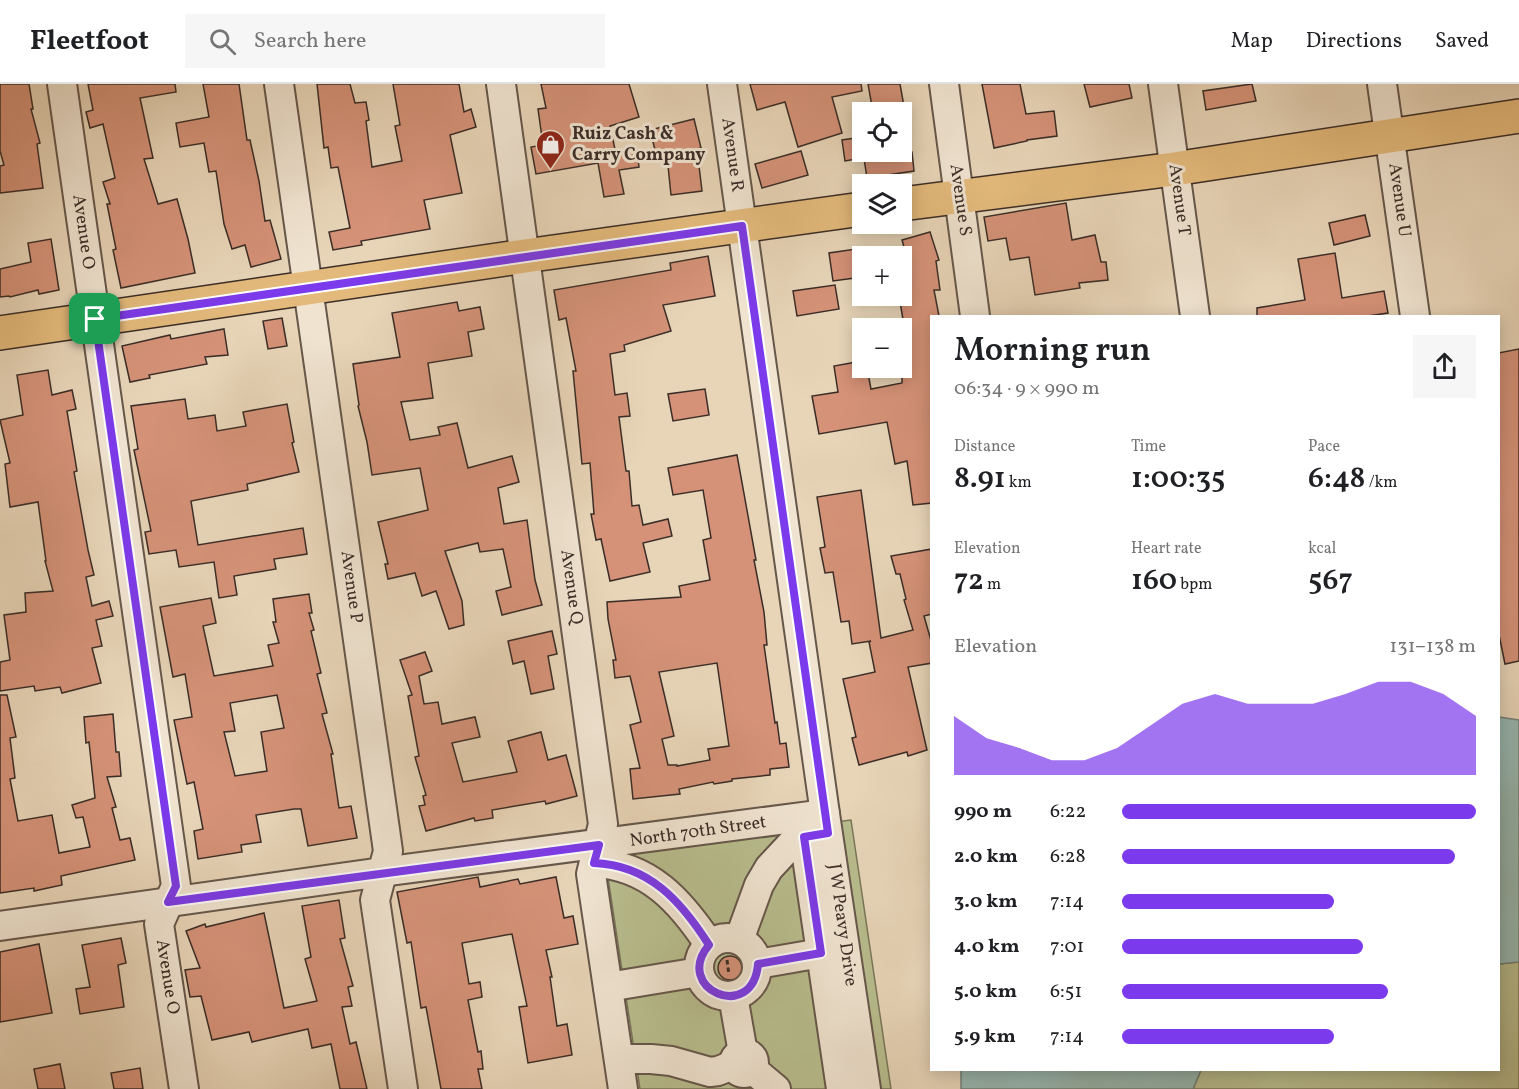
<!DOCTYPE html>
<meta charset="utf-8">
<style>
body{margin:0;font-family:Vollkorn,serif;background:#f6f6f6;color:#202124;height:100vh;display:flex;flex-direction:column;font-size:22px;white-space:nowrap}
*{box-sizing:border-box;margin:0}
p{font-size:20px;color:#757577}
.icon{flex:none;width:33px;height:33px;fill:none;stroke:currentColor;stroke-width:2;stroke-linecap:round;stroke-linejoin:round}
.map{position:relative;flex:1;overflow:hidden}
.panel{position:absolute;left:930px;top:231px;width:570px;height:756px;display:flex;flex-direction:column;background:#fff;border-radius:0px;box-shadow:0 3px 15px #0003}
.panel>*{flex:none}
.fabs{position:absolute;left:852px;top:18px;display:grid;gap:12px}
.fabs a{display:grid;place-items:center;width:60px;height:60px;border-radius:0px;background:#fff;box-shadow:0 3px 15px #0003;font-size:30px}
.pin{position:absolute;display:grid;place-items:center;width:51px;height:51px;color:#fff;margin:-26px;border-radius:12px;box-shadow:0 3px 9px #0006}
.round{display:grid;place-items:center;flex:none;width:63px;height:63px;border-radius:0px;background:#f6f6f6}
.summary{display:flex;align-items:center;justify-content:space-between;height:102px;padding:0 24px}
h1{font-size:33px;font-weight:600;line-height:45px}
.metrics{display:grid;grid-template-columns:repeat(3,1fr);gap:9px;height:102px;padding:6px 24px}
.metrics div{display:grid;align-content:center}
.metrics b{font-size:30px;font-weight:600}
.metrics small{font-size:16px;font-weight:400}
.metrics p{font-size:16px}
.chart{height:168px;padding:12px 24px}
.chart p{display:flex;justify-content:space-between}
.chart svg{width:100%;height:108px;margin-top:6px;fill:#7c3aed;opacity:.7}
ul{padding:0 24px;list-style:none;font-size:20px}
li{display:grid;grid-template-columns:96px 72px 1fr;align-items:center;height:45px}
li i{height:15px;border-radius:8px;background:#7c3aed}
header{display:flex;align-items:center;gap:36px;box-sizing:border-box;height:84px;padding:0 30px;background:#fff;border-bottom:2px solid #e0e0e0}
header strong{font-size:28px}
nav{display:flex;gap:33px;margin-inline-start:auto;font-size:21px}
.search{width:420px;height:54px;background:#f6f6f6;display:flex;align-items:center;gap:15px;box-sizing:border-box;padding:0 21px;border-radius:0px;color:#757577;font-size:22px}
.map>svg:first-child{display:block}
.green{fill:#b8bd8e;stroke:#79755a;stroke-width:1.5}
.water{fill:#97b8b1;stroke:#72807a;stroke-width:1.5}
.building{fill:#d59278;stroke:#3a2d27;stroke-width:1.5;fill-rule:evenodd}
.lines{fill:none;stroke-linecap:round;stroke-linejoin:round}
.minor-casing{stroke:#66574b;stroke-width:32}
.major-casing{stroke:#3a2d27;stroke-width:36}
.path{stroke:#3a2d27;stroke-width:3;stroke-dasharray:4.5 3;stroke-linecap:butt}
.minor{stroke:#f0e4d1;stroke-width:28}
.major{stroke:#e4ba7c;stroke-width:33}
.route-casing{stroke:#fff;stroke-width:12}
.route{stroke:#7c3aed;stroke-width:8}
.labels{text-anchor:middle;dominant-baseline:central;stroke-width:6;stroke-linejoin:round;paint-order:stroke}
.poi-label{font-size:18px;font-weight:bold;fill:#3a2d27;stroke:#f0e4d1;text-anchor:start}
.street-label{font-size:18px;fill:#3a2d27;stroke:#f0e4d1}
</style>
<header>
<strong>Fleetfoot</strong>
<div class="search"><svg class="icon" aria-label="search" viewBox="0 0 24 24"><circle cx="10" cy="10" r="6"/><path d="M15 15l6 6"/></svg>Search here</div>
<nav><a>Map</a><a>Directions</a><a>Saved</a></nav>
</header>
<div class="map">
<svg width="1519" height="1005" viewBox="0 0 1519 1005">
<rect width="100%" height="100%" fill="#e8d5b8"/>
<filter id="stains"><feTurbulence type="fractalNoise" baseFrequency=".00333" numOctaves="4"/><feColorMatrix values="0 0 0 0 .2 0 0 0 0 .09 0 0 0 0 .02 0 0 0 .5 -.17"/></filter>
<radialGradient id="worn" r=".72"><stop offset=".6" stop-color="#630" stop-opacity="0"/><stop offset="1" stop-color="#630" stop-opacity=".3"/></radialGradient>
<g class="green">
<path d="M851,736L891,1005H640L604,767Z"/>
<path d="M1519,878V1005H1193L1201,986H1498L1499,880Z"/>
</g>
<g class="water">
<path d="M1499,633L1519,636V878L1499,880Z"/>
<path d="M961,986H1201L1193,1005H961Z"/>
</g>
<g class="building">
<path d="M0,0H29L33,25H31L40,59L37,60L43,104L0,109V82L4,81L0,67Z"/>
<path d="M88,0H175L176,8L140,14L153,74L144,75L158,120L177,115L188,155L195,189L121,204L113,166L116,165L107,120H110L103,98L115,94L103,40L90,44L86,28L93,26Z"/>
<path d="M203,0H239L247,56H250L259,97L265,137L270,136L281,175L251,183L245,161L232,165L224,140L216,87L209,88L204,59L180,63L176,39L209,33Z"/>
<path d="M317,0H350L355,19L366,18L369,36L366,37L372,83L402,77L395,42L400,41L393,0H459L464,28L471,25L476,43L450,51L462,109L424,116L430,145L361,157L362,161L333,166L329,148L350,144L338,83L331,84L328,63L324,64Z"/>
<path d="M541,0H629L639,33L610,42L616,70L637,67L639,83L619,86L624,110L604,113L598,79L536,90L531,63L543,61L538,25L546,24Z"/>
<path d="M750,0H861L862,7L832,13L842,49L798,63L785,18L757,26Z"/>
<path d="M868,0H900L905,28H873Z"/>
<path d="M982,0H1020L1026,30L1054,27L1057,52L1027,56V57L994,64Z"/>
<path d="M1084,0H1129L1132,14L1090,23Z"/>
<path d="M1252,0L1256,17L1206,26L1203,7Z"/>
<path d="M694,35L701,64L697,65L702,107L671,111L667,72L657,74L650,46Z"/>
<path d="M862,53V74L845,77L842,56Z"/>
<path d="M801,67L808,91L762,104L755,80Z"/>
<path d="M863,68H912L914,87L867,94Z"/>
<path d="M1066,119L1072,156L1095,151L1101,178H1106L1108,196L1079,199L1080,204L1035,211L1029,173L1010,176L1006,154L988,157L984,133Z"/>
<path d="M1365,131L1370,152L1334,161L1329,139Z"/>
<path d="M930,148L939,176L936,177L940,206H934L939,232H932V419L913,421L907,377L895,380L887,338L819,350L812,312L838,308L834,282L862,277V284H867L871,305L902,299V254L906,253L899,212H902V163H904L902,156Z"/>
<path d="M51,155L59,206L39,210L38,206L10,213L9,212L0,213V185L31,178L28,159Z"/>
<path d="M856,165V169L862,168V193L833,197L829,169Z"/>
<path d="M1335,169L1342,214L1384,207L1388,229L1368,232H1257V224L1305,216L1298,175Z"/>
<path d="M708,172L715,212L663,221L671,247L624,261L625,267L610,270L615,311L627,309L630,332L619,333L626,387H629L632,422L639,421L643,441L668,435L672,452L643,459L650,488L610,497L601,455L596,456L591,430H594L590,379L582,380L573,287H576L566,234L559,236L554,206L671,186L670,179Z"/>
<path d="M835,201L839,225L797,232L793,207Z"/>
<path d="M457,218L459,227L480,223L484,245L468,248L472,272L428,279L433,314L401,318L410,356L440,351L438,343L457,339L468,384L512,372L519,398L498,404L504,440L527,436L535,496L542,521L502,531L496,507L511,503L503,465L480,468L478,459L445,467L462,517L464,541L449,545L436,507L422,512L415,489L388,495L385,480H388L378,438L428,426L420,384L372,391L367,358L358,322L359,321L353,280L400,273L392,229Z"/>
<path d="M282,234L287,262L268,265L263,237Z"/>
<path d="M224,245L228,271L205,273L207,280L149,291L150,294L130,298L122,262L170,251L171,255Z"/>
<path d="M1519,265V577L1505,580L1498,546V269Z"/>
<path d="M48,286L52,311L72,306L76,325L67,327L77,387L74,388L88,466L94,491L86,493L92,522L109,517L113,532L96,536L102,562L92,564L101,599L62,609L60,603L35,607L34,602L0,607V578L10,576L4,531L26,528L25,509L53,507L45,477H46L38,418L10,423L5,380L10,379L0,336L23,331L17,291Z"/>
<path d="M705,305L709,331L673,337L668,310Z"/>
<path d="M185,315L188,335L215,331L217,347L246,342L243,328L287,320L294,358L292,359L299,388L247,400L248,406L191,417L198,461L303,444L307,470L274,475L276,485L234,492L237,511L219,514L214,478L179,483L176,466L149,470L145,448L151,447L134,366L138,365L131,322Z"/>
<path d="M737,371L756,476H754L764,528L767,561H764L775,639L777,638L780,660L786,659L789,683L770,685V691L732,695V697L714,700L713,698L679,705L680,710L633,715L630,685L640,684L630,641L641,638L630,592L615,594L613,576H616L608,535L607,518L681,513L679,502L710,496L703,456L711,454L703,406L673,411L668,384ZM717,579L729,662L708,665L710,676L677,682V681H668L662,655L674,652L659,588Z"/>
<path d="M861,406L881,554L913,546L904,516L906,515L900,490H896L891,472L932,465V530L924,532L932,560V579L908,583L927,666L908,672L907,668L859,681L852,654L856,653L843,595L875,588L869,558L871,557L852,560L849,537L841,538L833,488L825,489L820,464L825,463L817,413Z"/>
<path d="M309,510L312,529H309L314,546L311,547L321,589L317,590L327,629L322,630L333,670H331L339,724L351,722L357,754L308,762L301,725H294L256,731L261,758L241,761L242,768L198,775L194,747L203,745L194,698L187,700L174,636L192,633L185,590L173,593L160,523L211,514L216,539L203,542L214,592L273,582L268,561L279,559L273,538H276L273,515ZM277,611L284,644L261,648L267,687L235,692L224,648L235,647L230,619Z"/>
<path d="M552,547L557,570L548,572L554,605L531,610L524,577L513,580L508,557Z"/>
<path d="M425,568L432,587L419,592L424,620L438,618L442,640L475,633L480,653L452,659L463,698L517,688L508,657L541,648L548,676L566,671L577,712L546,720L545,717L492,726L493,734L475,737L474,734L426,747L419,722L425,721L423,712L426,711L415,673L419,672L408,612L412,611L400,576Z"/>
<path d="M0,611H7L16,653L10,654L15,694L10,695L18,737L52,731L59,769L90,763L83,733L76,734L72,721L95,714L89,658L86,659L84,633L113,630L116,668H119L121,692L107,693L116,723L112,724L120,756L130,754L135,776L61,792L62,801L34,807V804L0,809Z"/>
<path d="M478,793L480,803L518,795L520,800L556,793L564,834L573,832L578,860L546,866L552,893H550L557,942L567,940L572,971L528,979L519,923L527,922L512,850L462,859L469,900L480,898L482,913L468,916L478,968L481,967L483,985H478L482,1005H441L426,923L421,924L411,858L407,859L397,808Z"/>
<path d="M339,816L345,854L340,855L353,902L348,903L352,922L342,923L350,960L356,958L367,1005H340L331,960L312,964L308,945L252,958L249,948L212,956L201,912L190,913L185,886L200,884L186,847L205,840L206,843L264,829L284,924L317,917L305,875L311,873L302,822Z"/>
<path d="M121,854L126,879L118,881L124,923L80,930L76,905L90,903L82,861Z"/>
<path d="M39,860L52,929L0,938V868Z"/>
<circle cx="730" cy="884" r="12"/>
<path d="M60,980L65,1005H38L34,985Z"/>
<path d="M140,984L143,1005H114L111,989Z"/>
</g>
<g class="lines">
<defs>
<g id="minor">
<path d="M62,0L176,802L159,840L184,1005"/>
<path d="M279,0L388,767L375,816L403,1005"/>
<path d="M501,0L603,740L591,790L623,1005"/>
<path d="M722,0L825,730L866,1005"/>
<path d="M944,0L975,232"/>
<path d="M1163,0L1195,232"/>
<path d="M1382,0L1415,232"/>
<path d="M804,753L841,1005"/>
<path d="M594,779C649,781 681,818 709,860"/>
<path d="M0,842L382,788L825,730"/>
<circle cx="728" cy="883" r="29"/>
<path d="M739,856L759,801L769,784L796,755L820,751"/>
<path d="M758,880L821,869"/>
<path d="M608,903L699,888"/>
<path d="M733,912L743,969"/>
<circle cx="744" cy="979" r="10"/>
<path d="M619,975H651L671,977L710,988L718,987L733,981"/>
<path d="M752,985L776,1005"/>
</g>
<g id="major">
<path d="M902,120L1174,85L1519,32"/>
<path d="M0,249L525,172L862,125"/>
</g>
</defs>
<use href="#minor" class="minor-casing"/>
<use href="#major" class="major-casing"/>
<path class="path" d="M727,876L729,891"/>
<use href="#minor" class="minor"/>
<use href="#major" class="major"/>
</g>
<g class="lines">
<defs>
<path id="route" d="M742,142L828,749L804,753L821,869L758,880C753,940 672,905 709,861C681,817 649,781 594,779L599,761L168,818L176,802L95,235Z"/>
</defs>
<use href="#route" class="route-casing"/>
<use href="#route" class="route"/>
</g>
<defs>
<symbol id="shop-pin" viewBox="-11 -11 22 30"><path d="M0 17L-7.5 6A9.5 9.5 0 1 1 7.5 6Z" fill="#8f2418" stroke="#f0e4d1"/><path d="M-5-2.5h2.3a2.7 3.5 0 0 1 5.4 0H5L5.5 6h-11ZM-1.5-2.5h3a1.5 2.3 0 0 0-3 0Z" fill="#fff"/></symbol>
</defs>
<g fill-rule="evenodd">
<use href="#shop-pin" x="534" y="44" width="33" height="45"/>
</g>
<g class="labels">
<g class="poi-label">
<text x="572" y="50">Ruiz Cash &amp;<tspan x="572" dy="21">Carry Company</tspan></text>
</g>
<g class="street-label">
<text transform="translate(732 71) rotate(82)">Avenue R</text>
<text transform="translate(960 116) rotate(82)">Avenue S</text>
<text transform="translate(1179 116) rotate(82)">Avenue T</text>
<text transform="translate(1399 116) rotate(82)">Avenue U</text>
<text transform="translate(83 148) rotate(82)">Avenue O</text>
<text transform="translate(351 503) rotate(82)">Avenue P</text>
<text transform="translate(571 503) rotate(82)">Avenue Q</text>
<text transform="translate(698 748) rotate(-8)">North 70th Street</text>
<text transform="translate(842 841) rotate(82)">J W Peavy Drive</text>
<text transform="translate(167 893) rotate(81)">Avenue O</text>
</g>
</g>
<rect width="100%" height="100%" filter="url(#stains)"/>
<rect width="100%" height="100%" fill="url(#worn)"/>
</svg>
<div class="fabs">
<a><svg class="icon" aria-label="locate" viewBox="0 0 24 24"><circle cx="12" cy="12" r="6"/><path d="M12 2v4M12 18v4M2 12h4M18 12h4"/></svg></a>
<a><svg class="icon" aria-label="layers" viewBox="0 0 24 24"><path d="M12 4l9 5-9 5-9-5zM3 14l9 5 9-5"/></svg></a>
<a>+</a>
<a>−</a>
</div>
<div class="pin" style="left:95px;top:235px;background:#1e9e55"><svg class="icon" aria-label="arrive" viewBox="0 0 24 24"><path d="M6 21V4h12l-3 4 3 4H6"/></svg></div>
<section class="panel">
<div class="summary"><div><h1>Morning run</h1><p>06:34 · 9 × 990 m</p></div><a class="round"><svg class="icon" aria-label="share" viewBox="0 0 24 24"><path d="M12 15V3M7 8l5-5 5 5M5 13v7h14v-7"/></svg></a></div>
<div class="metrics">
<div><p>Distance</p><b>8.91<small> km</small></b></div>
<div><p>Time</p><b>1:00:35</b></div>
<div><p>Pace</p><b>6:48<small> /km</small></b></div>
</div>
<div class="metrics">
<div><p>Elevation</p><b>72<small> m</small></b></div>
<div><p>Heart rate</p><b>160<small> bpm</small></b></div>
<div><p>kcal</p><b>567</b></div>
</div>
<div class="chart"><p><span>Elevation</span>131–138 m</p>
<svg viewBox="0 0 160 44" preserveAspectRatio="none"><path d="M0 44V20L10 29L20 33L30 38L40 38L50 33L60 24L70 15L80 11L90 15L100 15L110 15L120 11L130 6L140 6L150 11L160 20V44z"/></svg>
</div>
<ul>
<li><b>990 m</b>6:22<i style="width:100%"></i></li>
<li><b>2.0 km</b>6:28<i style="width:94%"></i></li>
<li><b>3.0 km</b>7:14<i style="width:60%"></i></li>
<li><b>4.0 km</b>7:01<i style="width:68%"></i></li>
<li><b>5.0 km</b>6:51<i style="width:75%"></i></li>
<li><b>5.9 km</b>7:14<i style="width:60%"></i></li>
</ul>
</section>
</div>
